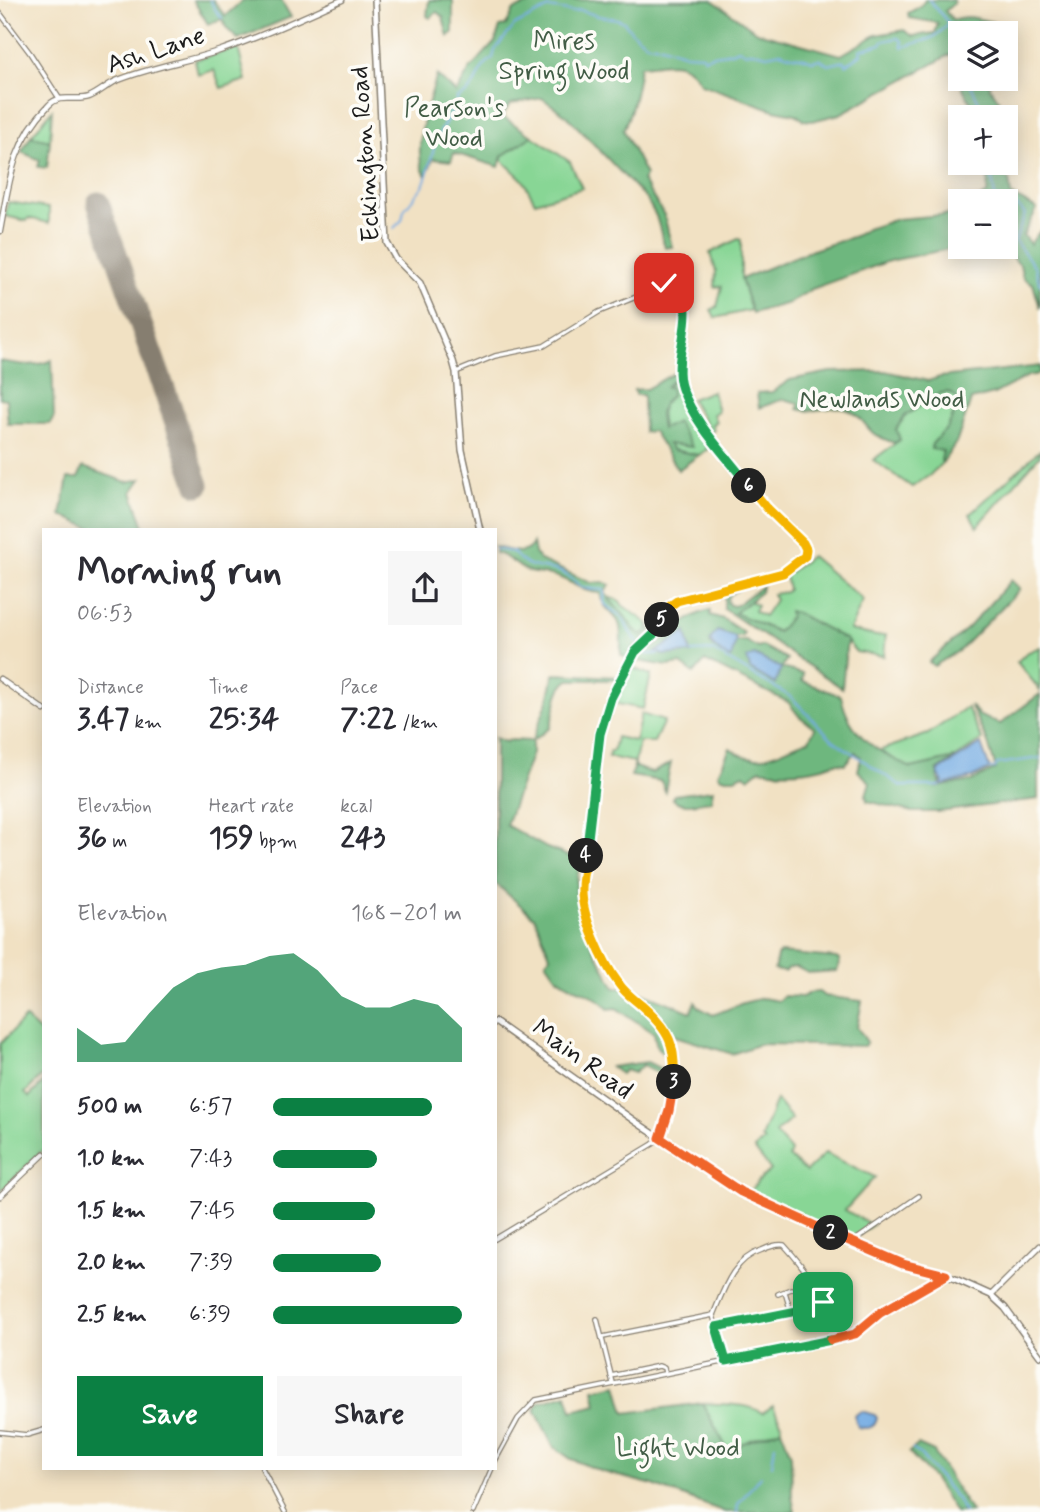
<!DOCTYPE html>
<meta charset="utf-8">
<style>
body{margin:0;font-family:Mynerve,sans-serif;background:#f7f7f7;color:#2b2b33;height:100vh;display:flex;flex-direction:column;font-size:26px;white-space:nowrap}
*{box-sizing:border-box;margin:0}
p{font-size:23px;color:#7c7c81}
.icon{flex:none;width:38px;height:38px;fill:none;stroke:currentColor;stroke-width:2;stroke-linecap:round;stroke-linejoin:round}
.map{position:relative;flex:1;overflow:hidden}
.details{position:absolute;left:42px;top:528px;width:455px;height:942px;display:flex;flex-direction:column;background:#fff;border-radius:0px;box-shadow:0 4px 18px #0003}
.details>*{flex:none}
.controls{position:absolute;left:948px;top:21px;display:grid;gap:14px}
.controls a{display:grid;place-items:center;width:70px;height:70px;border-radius:0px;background:#fff;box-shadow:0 4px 18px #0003;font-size:35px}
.pin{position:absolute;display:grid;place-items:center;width:60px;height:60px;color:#fff;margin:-30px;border-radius:14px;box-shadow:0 4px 10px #0006}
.km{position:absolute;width:35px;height:35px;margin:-18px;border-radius:50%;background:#222;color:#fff;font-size:19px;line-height:35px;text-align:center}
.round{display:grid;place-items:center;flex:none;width:74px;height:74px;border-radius:0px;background:#f7f7f7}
.headline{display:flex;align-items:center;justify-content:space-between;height:119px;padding:0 35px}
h1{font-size:38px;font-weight:700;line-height:52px}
.metrics{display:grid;grid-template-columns:repeat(3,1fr);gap:10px;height:119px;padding:7px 35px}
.metrics div{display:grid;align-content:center}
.metrics b{font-size:30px;font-weight:700}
.metrics small{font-size:19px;font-weight:400}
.metrics p{font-size:19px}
.chart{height:196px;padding:14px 35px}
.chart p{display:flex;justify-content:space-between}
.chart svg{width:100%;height:126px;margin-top:7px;fill:#0b8043;opacity:.7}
.primary-button{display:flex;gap:14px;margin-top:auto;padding:14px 35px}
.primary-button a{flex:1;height:80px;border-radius:0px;background:#0b8043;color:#fff;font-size:28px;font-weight:700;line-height:80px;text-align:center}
.primary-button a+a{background:#f7f7f7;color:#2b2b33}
ul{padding:0 35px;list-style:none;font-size:23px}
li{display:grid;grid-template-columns:112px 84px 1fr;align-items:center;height:52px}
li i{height:18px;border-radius:9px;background:#0b8043}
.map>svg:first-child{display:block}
.green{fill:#88d695;stroke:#527958;stroke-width:2}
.forest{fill:#6eb77e;stroke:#456a4d;stroke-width:2}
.water{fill:#75ace3;stroke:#486480;stroke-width:2}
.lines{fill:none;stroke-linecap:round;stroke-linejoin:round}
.stream{stroke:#75ace3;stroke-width:2}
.runway{stroke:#867e70;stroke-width:23}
.minor-casing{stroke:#867e70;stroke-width:6}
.tertiary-casing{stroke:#867e70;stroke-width:7}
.secondary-casing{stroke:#867e70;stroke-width:8}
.minor{stroke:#fff;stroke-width:3.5}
.tertiary{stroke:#fff;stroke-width:4.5}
.secondary{stroke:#fff;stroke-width:5}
.split-1-casing{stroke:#fff;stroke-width:14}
.split-2-casing{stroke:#fff;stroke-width:14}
.split-3-casing{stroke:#fff;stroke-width:14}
.split-4-casing{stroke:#fff;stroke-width:14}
.split-5-casing{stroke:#fff;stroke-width:14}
.split-6-casing{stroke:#fff;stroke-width:14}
.split-7-casing{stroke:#fff;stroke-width:14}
.split-1{stroke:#22a559;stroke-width:9}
.split-2{stroke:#f0652b;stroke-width:9}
.split-3{stroke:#f0652b;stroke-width:9}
.split-4{stroke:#f5b400;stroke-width:9}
.split-5{stroke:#22a559;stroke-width:9}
.split-6{stroke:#f5b400;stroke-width:9}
.split-7{stroke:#22a559;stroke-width:9}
.labels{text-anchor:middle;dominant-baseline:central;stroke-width:7;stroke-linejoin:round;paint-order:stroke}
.park-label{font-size:26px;fill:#425d46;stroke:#fdfcf7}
.street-label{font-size:26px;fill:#1c1c1c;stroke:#fdfcf7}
</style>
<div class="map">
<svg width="1040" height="1512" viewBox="0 0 1040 1512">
<rect width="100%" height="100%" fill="#fdfcf7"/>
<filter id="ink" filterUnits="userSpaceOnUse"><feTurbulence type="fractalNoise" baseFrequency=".0143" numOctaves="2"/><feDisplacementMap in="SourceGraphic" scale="14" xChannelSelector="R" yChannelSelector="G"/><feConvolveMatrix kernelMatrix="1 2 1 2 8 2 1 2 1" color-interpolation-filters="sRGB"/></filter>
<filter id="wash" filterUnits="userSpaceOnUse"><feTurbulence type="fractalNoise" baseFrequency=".00686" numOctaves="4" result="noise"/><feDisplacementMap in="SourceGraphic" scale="28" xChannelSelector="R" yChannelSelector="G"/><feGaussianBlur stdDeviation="1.57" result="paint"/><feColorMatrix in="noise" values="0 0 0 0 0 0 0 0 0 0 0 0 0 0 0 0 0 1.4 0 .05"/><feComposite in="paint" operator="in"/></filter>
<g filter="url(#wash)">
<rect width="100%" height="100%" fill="#f1e1c3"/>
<g class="green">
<path d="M238,48L246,80L221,88L214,70L198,75L195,60Z"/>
<path d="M52,110L50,141L31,136Z"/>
<path d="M532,136L570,162L582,188L535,202L523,180L502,160V156Z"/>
<path d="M8,202L49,208V223L28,218L27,221L5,216Z"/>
<path d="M738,239L741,240V279L751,310L715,318L711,310L717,307L722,286L715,287L716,271L710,253Z"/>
<path d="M675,378L701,429L703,435L702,440L708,449L699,455L672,450L668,443L691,447L663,430C659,414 658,408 671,396L667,385Z"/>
<path d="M712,391L718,411L713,414L716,422L712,424L714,430L710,432L691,399Z"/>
<path d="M947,392L956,396L959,402L948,427L932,444L931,448L943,451L941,461L943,462L930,475L912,487L873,460L900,440L896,429L906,415L941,393Z"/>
<path d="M1040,450V455L977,527L970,514Z"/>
<path d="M811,556L863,600L850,630L876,636L886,635L884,656L856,652L847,641L790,617L778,632L734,613L749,601L757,605L754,611L764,616L775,600L772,594L786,592L788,589L785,576Z"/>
<path d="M608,597L620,601L622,605L649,624L648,630L641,635C636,632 610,602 608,597Z"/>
<path d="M1040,647V690L1017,662L1026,653Z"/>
<path d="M630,667L651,675L643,709L613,703Z"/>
<path d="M967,707L982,740L955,758L911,768L878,751L928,734Z"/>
<path d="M641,714L664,721L654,742H639L635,762L608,757L610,751H613L616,737L635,741Z"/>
<path d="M25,1018L44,1036V1074L25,1093L29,1097L44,1082V1149L0,1192V1044Z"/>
<path d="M776,1100L792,1119L777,1131L776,1134L791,1151L789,1157L806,1172L825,1153L875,1177L845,1210L872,1225L852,1239L749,1193L758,1181L771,1170L754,1149L764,1141L761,1138Z"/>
<path d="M702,1403C720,1405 748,1402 762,1413L773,1406L782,1425L781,1429L727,1449Z"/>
</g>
<g class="forest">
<path d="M193,0H213L225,16L243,0H281L291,17L238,39L227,29L222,19L208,24Z"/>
<path d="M429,0H453V32L448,37L443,17L437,12L430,18L427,16Z"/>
<path d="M539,0H712L757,32L841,55L876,35L904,30L913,36L935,33L938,23L909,18L908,13L921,6L925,0H954L953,4L945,11L953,20C966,14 979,19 993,22L996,33H961V79H993L989,82L990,88L999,100L992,117H978L958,79L951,54L840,114L812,121L804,120L795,114L774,110L701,84C684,55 669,64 640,66C637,89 633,109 623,130L646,175L642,180L664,215L672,247L665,248L656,216L647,200L567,116L542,98L511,104L502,116L532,136L502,156L499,167L454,153L451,161L433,159L426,176C410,152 429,101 437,75L456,93L470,69L495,42L500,27L506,25L514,10Z"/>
<path d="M31,136L50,141L47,168L38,167L40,160L21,152Z"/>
<path d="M989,163H999L1000,175L1009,180L1011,195L1037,209L1023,235L1030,244L1040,231V308L1033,284L1023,278L1020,265L1002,247H1006V236L1014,225C1013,216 1006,210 1006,201H976L987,194Z"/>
<path d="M961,210V213L954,214L959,247L889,261L812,289L789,303L752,313L741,279L807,252L855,236L867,229L897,219L954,214Z"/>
<path d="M52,360L54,417L50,424H8L6,399L0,398V361C17,364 36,368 52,360Z"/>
<path d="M1040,366V374L1028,376L994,394L971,400L957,441L943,462L941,461L943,451L931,449L932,444L948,427L959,402L955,396L948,392L941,393L906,415L896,429L900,440L894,443C887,440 879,438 873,433C864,425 860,414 848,410C831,403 814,415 798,409L799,403L783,399L759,408L757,393L772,392L790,380L830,372L885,371L928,381L940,377Z"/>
<path d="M674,373L675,378L666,387H671V396C658,407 659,413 662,429L677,422L692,447L668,444L673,450L699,455L678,470L653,431L644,432L643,395H636L634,390L646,389Z"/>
<path d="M83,467L127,482L141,479L132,492L145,530H95L61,515L68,478H78Z"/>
<path d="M533,543L535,553L540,560L591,583L603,582L610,585L605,592C610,602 616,606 623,614C630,622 631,630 642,635L648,630V626L653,630L634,648L628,659L621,655C620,644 623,630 618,621C610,609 603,609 600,593C583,593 573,582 558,577C547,573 535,575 525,570C514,564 508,556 495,553V547C509,550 526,558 533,543Z"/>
<path d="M1011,580L1020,589L960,650L934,666L929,662L969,627Z"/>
<path d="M762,586L761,592L735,613L778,632L790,617L789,611L797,613L847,640L842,688L724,609V593L739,589L729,595L727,600L729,605L735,606Z"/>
<path d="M710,610V615L723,619L744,633L742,637H735L718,631L710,643L730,658L736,641H746L758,648L763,646L787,659L782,668L803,674L802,681L841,696C849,736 877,751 911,768L955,758L937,771L938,780L942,782L937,787L972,781L996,769L988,743L970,705L980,716L1000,724L1040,694V772L1038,773V799L938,812H912L867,801L866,795L870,782L858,771L861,757L855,752L845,764C831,761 830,766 818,768C801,772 776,773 760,769L749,778L744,774L735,778H721L718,774L730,748C759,771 780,748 809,740L815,728L799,716L788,702L705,661L694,674L681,664L668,666L632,660L648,643L653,648C672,635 687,615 710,610Z"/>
<path d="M554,674L618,677L615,680H569L562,686L558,696L550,728L532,741V753L506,825L547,848L582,861C563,904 595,950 615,988L627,986L691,1012L695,1002L700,1008L713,1015L743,1003L763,998L779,1001L784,996L802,997L812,992H819L824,996L862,1001L857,1027L867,1042L864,1046L760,1044L732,1054L666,1033L669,1059L657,1047L654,1033L616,1008L608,1009C595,992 571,990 556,976C553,972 550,967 546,962L550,956L535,918L495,883V738L506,742L509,740L532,741L548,700Z"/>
<path d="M635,762V767L652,773L671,763L665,791L661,781L631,776Z"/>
<path d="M713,790L711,801C699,802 682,809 672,798L674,795Z"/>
<path d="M780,953L836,958L840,960L837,971L808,973L796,967L789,968L785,972L774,970L777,956Z"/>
<path d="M647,1062L665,1071L670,1065L669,1079L643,1065L634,1073L625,1070L621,1074L611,1067Z"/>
<path d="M617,1384L625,1413L702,1403L727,1449L781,1429L791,1455L792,1497L795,1512H725L653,1485L603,1472L571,1459L554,1447L535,1410L539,1402L567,1394L572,1411L597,1405L594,1389Z"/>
<path d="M918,1445L934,1452L971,1512H955L933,1478L909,1452Z"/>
</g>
<g class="water">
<path d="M717,631L735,637L736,641L731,658C723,656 713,647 710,640Z"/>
<path d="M686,632L691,653L663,655L656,652Z"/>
<path d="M754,655L781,668L775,684L750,669L747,658Z"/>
<path d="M981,744L990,769L974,777L940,786L943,782L938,774L940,770Z"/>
<path d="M861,1411L875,1415L877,1418C875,1429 867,1429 858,1427L854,1416Z"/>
</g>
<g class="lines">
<g class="stream">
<path d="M210,0L218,14L222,18"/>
<path d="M929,0L957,33L961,34"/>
<path d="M961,56V62"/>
<path d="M968,79L986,117"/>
<path d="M990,163L995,197L1005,201"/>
<path d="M1006,201L1017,206L1025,214L1015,241L1035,267L1040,285"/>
<path d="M394,228L402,220L404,210L423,186L427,175L436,140L449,115L457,107V98C461,96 465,95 468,92C478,82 479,66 493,58L495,50L515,25L549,8L574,12L580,10L598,16L617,19L624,22L632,32L647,44L662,46L686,54L703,55L704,58C716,53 727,55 739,49L746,53L751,51L767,55L781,52C791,58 801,55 812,61L820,59L828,65L845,61L846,65L861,54L860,50L881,44L883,41L898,38L902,41V47C906,47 909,45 913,44C934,38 933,40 949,23"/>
<path d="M495,549L513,552C527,570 539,566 558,571C569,574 573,582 582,587C588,590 598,589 604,590V603C609,609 618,613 623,619C629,628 626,630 637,640L638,647L648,654H658"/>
<path d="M692,652L713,651L791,697L833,740L901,786H940"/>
<path d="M990,769L995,768L997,764L1040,758"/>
<path d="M912,1449L921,1455L960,1503L964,1512"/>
<path d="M772,1465L775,1445"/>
<path d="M737,1512L738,1504L760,1476"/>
</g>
<path class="runway" d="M98,203L198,485"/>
</g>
</g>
<g filter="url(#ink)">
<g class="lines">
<defs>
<g id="minor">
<path d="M0,13L30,53L59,98"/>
<path d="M456,372L495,356L544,346L599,312L636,297L648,287L655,283L677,284C697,311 675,349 680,379C686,421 771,512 803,543L806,551C797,581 715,591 687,598C665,606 668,615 655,631C649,640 639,645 633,654C597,714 595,771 588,838C586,862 577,888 586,912C594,936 603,964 619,984C633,1004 661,1015 670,1038C679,1061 674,1129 653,1144L495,1239"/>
<path d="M854,1241L919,1196"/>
<path d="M785,1292L791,1312"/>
<path d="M778,1294L791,1289"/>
<path d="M818,1302L836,1298"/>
<path d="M597,1319L613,1383"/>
<path d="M716,1327L812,1308L818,1302"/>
<path d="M603,1337L713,1315"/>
<path d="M726,1361L713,1315C724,1289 733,1259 762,1250C769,1247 776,1244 784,1245C797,1259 817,1282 818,1302"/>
<path d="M611,1376L659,1366L664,1368L665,1373"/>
<path d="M0,1432L27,1435L44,1430"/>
<path d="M495,1461L518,1419L536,1400L845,1337L855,1334L894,1304L946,1275"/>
<path d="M262,1468L285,1512"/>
<path d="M473,1512L492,1468"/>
</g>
<g id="tertiary">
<path d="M0,231C9,183 12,142 49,105C60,93 75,102 89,97C99,93 107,85 116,81C150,67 185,62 219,51C261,37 301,18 342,0"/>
<path d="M0,679L44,710"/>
<path d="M0,1196L44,1154"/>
<path d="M991,1295L1040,1246"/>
</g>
<g id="secondary">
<path d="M375,0L387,243L396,259L420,283L453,361L456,372L462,450L480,530"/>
<path d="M495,1022L636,1122L741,1192L891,1259L953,1278L991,1295L1005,1308L1040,1356"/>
</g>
</defs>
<use href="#minor" class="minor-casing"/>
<use href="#tertiary" class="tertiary-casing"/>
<use href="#secondary" class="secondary-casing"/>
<use href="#minor" class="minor"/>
<use href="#tertiary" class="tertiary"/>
<use href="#secondary" class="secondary"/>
</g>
</g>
<g class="lines" filter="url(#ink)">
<defs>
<path id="split-1" d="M823,1302L818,1301L812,1308L716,1327L726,1361L831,1340"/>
<path id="split-2" d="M831,1340L855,1334L880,1313L946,1275L903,1264L831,1233"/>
<path id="split-3" d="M674,1082L669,1111L660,1138L741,1192L831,1233"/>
<path id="split-4" d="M586,856C584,867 582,878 582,889C581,915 603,963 619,984C625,993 634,999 642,1006C670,1031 676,1045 674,1082"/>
<path id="split-5" d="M586,856L600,734L611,698L635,652L653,635L662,620"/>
<path id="split-6" d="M662,620L670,606L677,601L783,573L805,556L806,549L803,543L767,508L749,486"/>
<path id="split-7" d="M664,283L677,284C700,314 670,356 682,389C696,426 726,455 749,486"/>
</defs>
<use href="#split-1" class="split-1-casing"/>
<use href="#split-2" class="split-2-casing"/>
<use href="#split-3" class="split-3-casing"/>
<use href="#split-4" class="split-4-casing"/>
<use href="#split-5" class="split-5-casing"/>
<use href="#split-6" class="split-6-casing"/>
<use href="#split-7" class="split-7-casing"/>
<use href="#split-1" class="split-1"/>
<use href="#split-2" class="split-2"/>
<use href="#split-3" class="split-3"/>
<use href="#split-4" class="split-4"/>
<use href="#split-5" class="split-5"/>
<use href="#split-6" class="split-6"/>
<use href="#split-7" class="split-7"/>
</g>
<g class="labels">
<g class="park-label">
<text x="564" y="42">Mires<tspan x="564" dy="30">Spring Wood</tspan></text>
<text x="454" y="109">Pearson's<tspan x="454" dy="30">Wood</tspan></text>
<text x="882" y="400">Newlands Wood</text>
<text x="678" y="1449">Light Wood</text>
</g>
<g class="street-label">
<text transform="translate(156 51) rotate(-18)">Ash Lane</text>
<text transform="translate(366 154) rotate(-94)">Eckington Road</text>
<text transform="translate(582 1060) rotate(36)">Main Road</text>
</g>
</g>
</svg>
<div class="controls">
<a><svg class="icon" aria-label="layers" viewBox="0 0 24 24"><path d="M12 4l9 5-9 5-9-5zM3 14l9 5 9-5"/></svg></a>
<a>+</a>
<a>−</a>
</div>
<div class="pin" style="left:823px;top:1302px;background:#1e9e55"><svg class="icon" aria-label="arrive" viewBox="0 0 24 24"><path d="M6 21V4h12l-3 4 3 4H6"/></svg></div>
<div class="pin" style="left:664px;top:283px;background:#d93025"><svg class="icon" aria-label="check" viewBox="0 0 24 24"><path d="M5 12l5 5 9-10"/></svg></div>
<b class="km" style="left:831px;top:1233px">2</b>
<b class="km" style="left:674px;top:1082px">3</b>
<b class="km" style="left:586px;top:856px">4</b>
<b class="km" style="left:662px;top:620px">5</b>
<b class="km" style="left:749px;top:486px">6</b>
<section class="details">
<div class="headline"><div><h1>Morning run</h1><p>06:53</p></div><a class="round"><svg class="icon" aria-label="share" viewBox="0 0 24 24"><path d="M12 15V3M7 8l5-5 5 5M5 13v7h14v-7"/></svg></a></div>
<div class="metrics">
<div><p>Distance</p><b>3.47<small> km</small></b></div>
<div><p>Time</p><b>25:34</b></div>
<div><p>Pace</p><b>7:22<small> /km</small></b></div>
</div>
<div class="metrics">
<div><p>Elevation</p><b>36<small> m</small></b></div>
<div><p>Heart rate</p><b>159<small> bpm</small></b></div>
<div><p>kcal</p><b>243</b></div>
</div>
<div class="chart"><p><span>Elevation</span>168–201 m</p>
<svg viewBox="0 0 160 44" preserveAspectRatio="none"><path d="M0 44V32L10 38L20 37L30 27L40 18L50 13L60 11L70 10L80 7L90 6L100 12L110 21L120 25L130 25L140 22L150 24L160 32V44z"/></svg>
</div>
<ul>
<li><b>500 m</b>6:57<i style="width:84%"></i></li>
<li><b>1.0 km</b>7:43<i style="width:55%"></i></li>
<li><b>1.5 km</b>7:45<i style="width:54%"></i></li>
<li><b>2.0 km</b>7:39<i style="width:57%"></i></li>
<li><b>2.5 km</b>6:39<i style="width:100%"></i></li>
</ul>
<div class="primary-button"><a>Save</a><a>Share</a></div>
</section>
</div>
